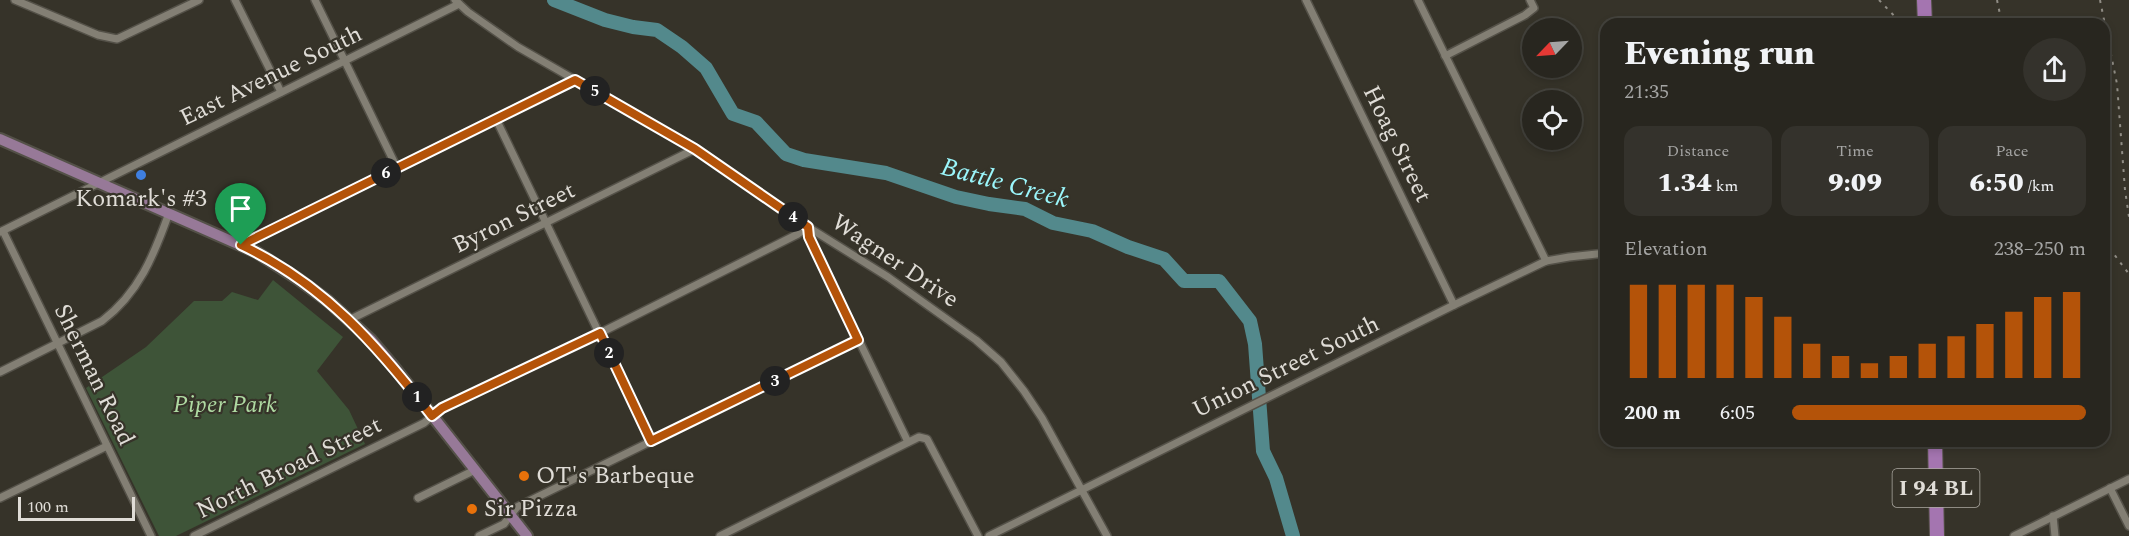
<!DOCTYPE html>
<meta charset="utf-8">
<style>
body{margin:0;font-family:Spectral,serif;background:#34322c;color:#f1f3f6;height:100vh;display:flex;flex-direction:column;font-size:22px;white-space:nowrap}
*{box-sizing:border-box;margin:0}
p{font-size:20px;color:#a5a5a4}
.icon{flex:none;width:33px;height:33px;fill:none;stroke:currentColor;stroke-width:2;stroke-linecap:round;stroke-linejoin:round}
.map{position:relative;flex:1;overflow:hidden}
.sheet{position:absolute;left:1600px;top:18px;width:510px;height:429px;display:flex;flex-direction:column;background:#28261f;border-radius:18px;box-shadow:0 3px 9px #0003,0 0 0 2px #44433d}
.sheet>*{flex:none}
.needle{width:39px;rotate:245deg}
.buttons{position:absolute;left:1522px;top:18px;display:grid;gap:12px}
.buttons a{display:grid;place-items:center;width:60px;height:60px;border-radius:50%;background:#28261f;box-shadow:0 3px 9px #0003,0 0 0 2px #44433d;font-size:30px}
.scale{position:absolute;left:18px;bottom:15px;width:117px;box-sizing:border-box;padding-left:6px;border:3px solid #e0ddd7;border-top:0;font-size:16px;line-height:21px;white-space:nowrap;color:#e0ddd7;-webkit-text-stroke:4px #363329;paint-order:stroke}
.pin{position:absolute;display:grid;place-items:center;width:51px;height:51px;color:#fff;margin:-62px -26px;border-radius:50% 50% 50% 0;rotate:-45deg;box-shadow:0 0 6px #0007}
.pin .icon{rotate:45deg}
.km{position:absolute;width:30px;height:30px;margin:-15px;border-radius:50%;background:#222;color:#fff;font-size:16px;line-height:30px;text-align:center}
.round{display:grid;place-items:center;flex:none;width:63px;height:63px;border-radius:32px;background:#34322c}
.headline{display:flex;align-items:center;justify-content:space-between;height:102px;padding:0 24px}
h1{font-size:33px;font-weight:800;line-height:45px}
.figures{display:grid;grid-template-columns:repeat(3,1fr);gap:9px;height:102px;padding:6px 24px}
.figures div{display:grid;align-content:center;border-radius:15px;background:#34322c;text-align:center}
.figures b{font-size:26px;font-weight:800}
.figures small{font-size:16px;font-weight:400}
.figures p{font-size:16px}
.chart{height:168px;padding:12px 24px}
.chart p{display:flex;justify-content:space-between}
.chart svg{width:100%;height:108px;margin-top:6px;stroke:#b45309;stroke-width:6}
ul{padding:0 24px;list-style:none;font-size:20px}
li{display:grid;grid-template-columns:96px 72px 1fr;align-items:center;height:45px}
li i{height:15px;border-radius:8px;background:#b45309}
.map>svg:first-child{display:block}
.green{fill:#3e5438}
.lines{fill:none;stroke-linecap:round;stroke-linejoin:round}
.river{stroke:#53898c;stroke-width:14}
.street-casing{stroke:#545148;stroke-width:10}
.primary-casing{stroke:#545148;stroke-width:14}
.highway-casing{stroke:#545148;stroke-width:16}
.street{stroke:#837f74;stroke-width:7}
.primary{stroke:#977998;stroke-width:10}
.highway{stroke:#a475b0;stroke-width:14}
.rail{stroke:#908d85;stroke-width:2;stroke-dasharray:3 6;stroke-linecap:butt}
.route-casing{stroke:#fff;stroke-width:12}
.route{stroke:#b45309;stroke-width:8}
.shop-dot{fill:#3f7fe0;stroke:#363329;stroke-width:2}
.food-dot{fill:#e8710a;stroke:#363329;stroke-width:2}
.labels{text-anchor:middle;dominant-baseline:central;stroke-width:4.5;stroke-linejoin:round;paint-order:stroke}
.shield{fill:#363329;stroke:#adaaa3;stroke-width:1.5}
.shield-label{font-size:22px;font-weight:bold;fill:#e0ddd7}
.street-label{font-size:24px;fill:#e0ddd7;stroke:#363329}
.poi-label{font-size:24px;fill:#e0ddd7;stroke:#363329;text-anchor:start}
.park-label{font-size:24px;font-style:italic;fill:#afdaa2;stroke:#363329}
.water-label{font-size:26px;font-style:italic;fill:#9bf6fb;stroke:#363329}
</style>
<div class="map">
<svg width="2129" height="536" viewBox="0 0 2129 536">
<rect width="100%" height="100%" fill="#363329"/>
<path class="green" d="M273,280L343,337L317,371L349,410L365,444L176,536H159L86,388L146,347L194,301H222L232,292L258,300Z"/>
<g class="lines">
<path class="river" d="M554,0L605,20L633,27L657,30L682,47L706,68L733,114L756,122L786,154L804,160L886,173L956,197L989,204L1025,209L1053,223L1092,231L1128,247L1164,259L1184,281H1219L1250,321L1255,344L1263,451L1276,478L1293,536"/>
<defs>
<g id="street">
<path d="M15,0L98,35L117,39L199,0"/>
<path d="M235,0L281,92"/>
<path d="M315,0L397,168"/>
<path d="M455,0L468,12L518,47L695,149L808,227L888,277L976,340L1001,362L1024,391L1042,418L1107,536"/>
<path d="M1306,0L1454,305"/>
<path d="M1418,0L1546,261"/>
<path d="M1445,56L1525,15L1534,8L1530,0"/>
<path d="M496,119L651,441"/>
<path d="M808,227L809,237L908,442"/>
<path d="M3,231L151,536"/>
<path d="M0,232L459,4"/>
<path d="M241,245L575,79"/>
<path d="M349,320L695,149"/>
<path d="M0,372L102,321C139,293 154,255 169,213"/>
<path d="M2110,488L2129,526"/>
<path d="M0,498L107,446"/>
<path d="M418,498L475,470"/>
<path d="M2053,516L2055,536"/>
<path d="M194,536L424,423L442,408L600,333L798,234L808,227"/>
<path d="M479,536L504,524L517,507L858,340"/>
<path d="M720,536L919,437L927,439L978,536"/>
<path d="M989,536L1454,305L1546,261L1569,257L1606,253"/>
<path d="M2014,536L2129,479"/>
</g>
<path id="primary" d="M0,139L256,252L298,279L328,301L371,340L394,367L527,536"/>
<g id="highway">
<path d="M1924,0L1925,24"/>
<path d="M1935,441L1937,536"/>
</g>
</defs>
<use href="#street" class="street-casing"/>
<use href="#primary" class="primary-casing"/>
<use href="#highway" class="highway-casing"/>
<use href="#street" class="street"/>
<use href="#primary" class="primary"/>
<use href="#highway" class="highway"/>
<g class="rail">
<path d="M1879,0L1902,24"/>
<path d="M1997,0L2002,24"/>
<path d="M2100,0L2117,84L2125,190L2129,217"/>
<path d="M2104,241L2129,274"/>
</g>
</g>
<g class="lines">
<defs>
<path id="route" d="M575,80L695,149L808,227L809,237L858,340L651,441L600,333L442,408L432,416C377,345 324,284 241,245Z"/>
</defs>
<use href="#route" class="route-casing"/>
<use href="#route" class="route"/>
</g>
<circle class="shop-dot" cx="141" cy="175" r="6"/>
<g class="food-dot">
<circle cx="524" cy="476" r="6"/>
<circle cx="472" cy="509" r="6"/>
</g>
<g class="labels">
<rect class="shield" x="1892.5" y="469" width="87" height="38" rx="4.5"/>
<g class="shield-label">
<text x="1936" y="488">I 94 BL</text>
</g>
<g class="street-label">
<text transform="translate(271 76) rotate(-26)">East Avenue South</text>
<text transform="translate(1397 144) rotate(64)">Hoag Street</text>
<text transform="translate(514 218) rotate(-26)">Byron Street</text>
<text transform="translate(895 261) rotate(34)">Wagner Drive</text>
<text transform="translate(1286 367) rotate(-26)">Union Street South</text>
<text transform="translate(94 375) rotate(64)">Sherman Road</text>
<text transform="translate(289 468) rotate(-26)">North Broad Street</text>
</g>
<g class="poi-label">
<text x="141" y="199" text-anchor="middle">Komark's #3</text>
<text x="536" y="476">OT's Barbeque</text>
<text x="484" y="509">Sir Pizza</text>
</g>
<g class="park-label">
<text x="225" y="405">Piper Park</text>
</g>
<g class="water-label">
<text transform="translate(1005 183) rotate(15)">Battle Creek</text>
</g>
</g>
</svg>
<div class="buttons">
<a><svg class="needle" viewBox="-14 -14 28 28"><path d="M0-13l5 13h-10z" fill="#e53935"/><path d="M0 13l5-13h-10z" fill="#a5a5a4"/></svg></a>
<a><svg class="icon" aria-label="locate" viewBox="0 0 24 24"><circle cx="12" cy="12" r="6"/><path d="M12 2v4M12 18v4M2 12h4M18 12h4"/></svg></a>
</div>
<div class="scale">100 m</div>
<div class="pin" style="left:241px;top:245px;background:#1e9e55"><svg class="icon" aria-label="arrive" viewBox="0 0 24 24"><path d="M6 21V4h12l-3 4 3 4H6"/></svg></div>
<b class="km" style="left:417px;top:397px">1</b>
<b class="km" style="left:609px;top:353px">2</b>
<b class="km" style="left:775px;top:381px">3</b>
<b class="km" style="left:793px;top:217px">4</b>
<b class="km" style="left:595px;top:91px">5</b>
<b class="km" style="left:386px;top:173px">6</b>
<section class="sheet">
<div class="headline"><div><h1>Evening run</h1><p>21:35</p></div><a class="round"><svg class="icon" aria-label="share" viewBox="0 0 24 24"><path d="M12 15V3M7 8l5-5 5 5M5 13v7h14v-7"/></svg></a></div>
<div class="figures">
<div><p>Distance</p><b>1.34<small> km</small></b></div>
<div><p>Time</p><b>9:09</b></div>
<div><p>Pace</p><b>6:50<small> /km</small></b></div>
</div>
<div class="chart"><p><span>Elevation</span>238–250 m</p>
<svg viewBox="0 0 160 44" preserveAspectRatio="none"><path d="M5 44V6M15 44V6M25 44V6M35 44V6M45 44V11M55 44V19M65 44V30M75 44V35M85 44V38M95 44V35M105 44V30M115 44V27M125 44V22M135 44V17M145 44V11M155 44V9"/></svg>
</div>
<ul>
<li><b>200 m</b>6:05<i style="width:100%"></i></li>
</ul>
</section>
</div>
